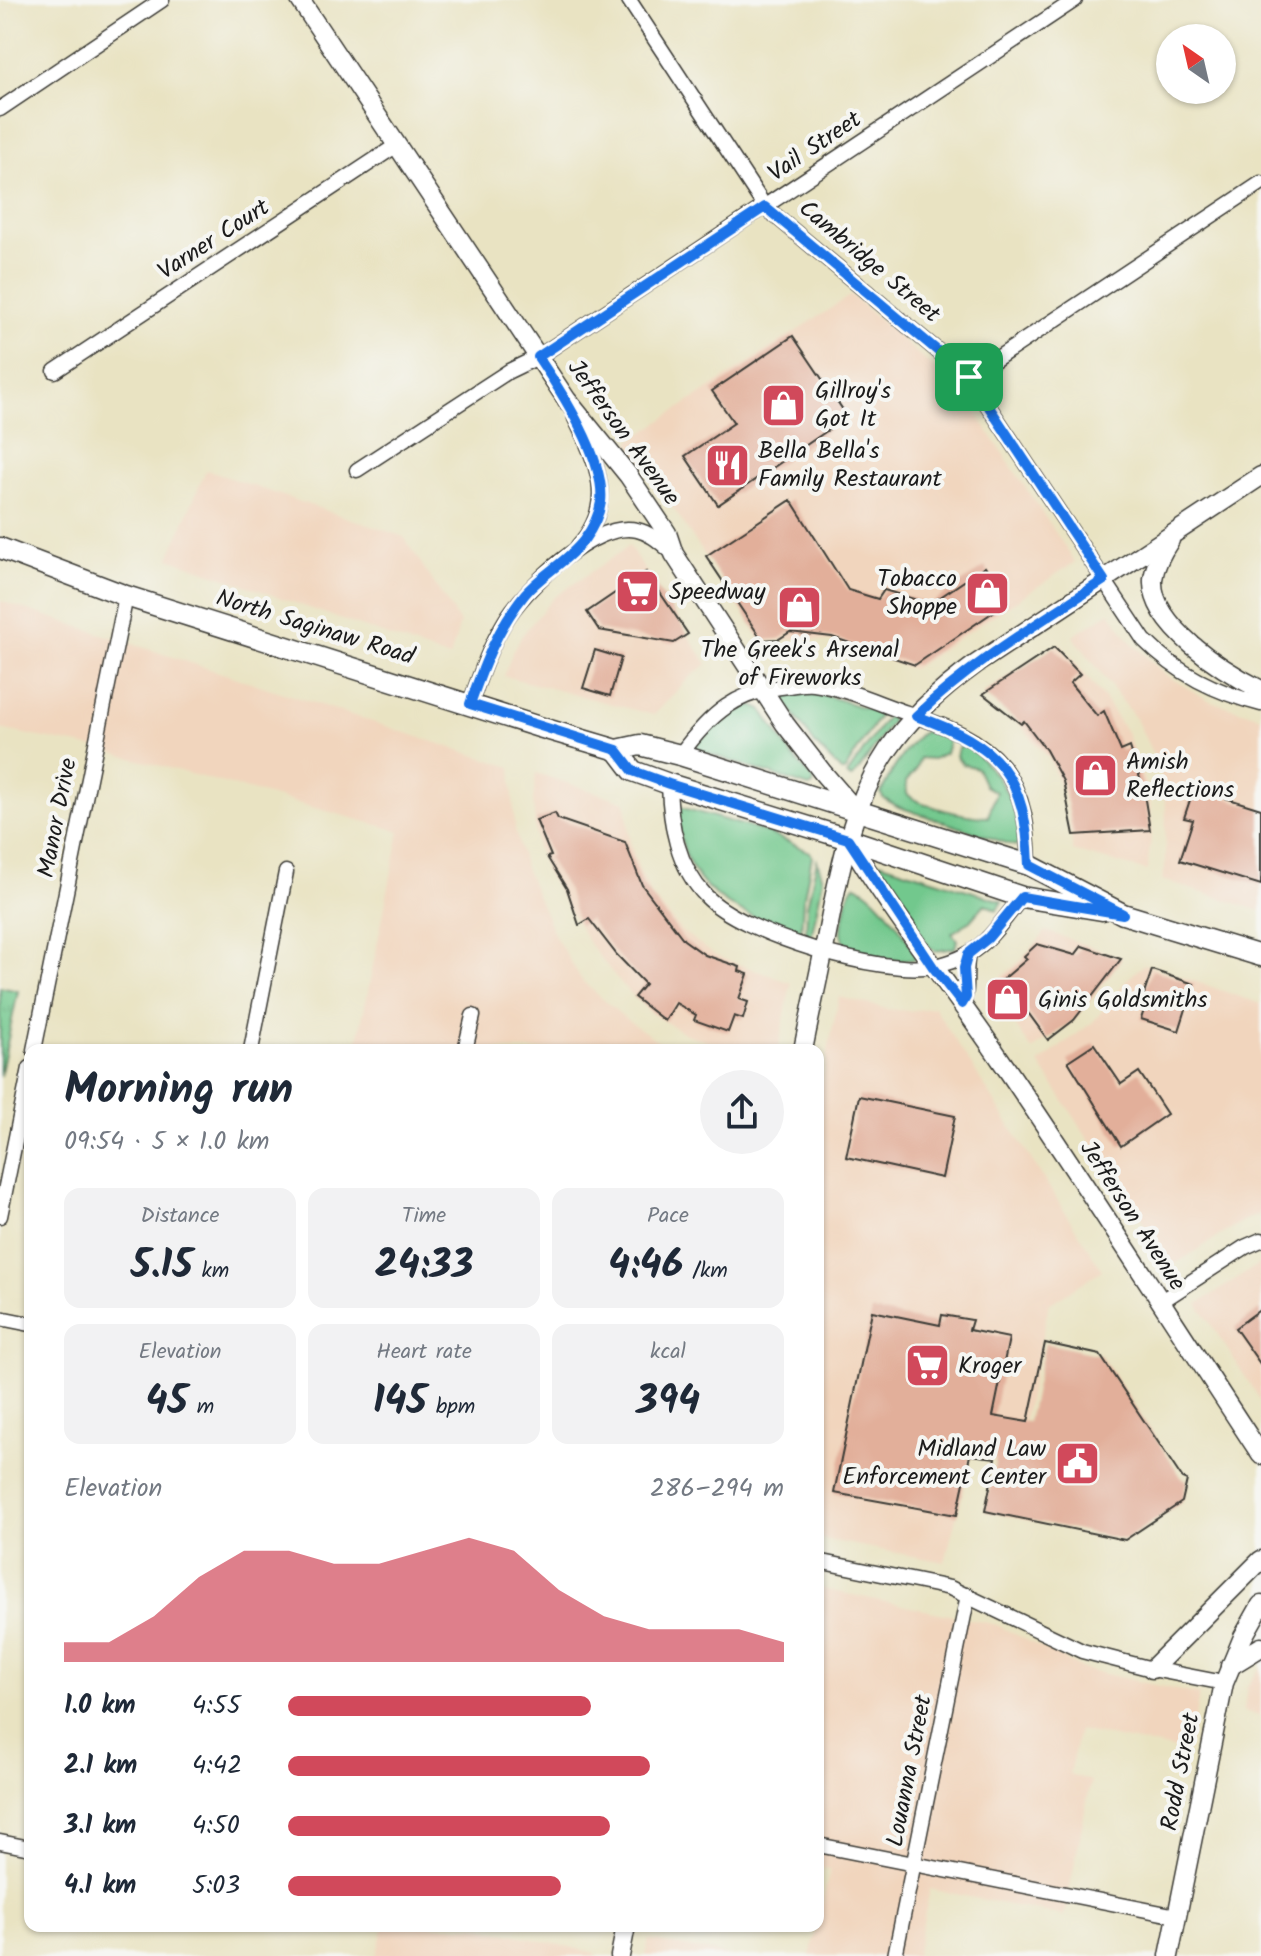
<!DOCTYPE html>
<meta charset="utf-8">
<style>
body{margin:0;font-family:Kalam,sans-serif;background:#f2f2f3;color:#1f2937;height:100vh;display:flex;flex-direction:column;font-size:30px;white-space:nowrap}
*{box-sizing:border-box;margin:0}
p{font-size:26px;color:#747a83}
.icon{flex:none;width:44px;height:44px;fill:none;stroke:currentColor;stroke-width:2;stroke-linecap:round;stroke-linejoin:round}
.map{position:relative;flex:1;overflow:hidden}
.side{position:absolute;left:24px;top:1044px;width:800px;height:888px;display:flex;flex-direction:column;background:#fff;border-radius:16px;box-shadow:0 2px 6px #0004}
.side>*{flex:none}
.needle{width:52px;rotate:326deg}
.buttons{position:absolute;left:1156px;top:24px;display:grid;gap:16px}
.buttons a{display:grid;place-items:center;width:80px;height:80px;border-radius:50%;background:#fff;box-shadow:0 2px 6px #0004;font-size:40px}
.pin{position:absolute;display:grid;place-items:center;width:68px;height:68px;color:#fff;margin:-34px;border-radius:16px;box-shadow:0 4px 12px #0006}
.round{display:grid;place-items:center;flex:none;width:84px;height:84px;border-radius:42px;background:#f2f2f3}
.overview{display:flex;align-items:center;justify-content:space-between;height:136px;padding:0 40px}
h1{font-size:44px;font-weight:600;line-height:60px}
.stats{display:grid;grid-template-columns:repeat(3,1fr);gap:12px;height:136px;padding:8px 40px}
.stats div{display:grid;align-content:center;border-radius:16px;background:#f2f2f3;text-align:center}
.stats b{font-size:40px;font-weight:600}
.stats small{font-size:22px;font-weight:400}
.stats p{font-size:22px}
.chart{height:224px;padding:16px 40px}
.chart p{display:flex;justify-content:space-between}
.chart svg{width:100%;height:144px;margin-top:8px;fill:#d1495b;opacity:.7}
ul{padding:0 40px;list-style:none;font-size:26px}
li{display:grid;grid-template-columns:128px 96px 1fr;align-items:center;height:60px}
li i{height:20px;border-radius:10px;background:#d1495b}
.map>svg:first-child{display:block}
.built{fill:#f1d5bd}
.grass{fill:#72c88d;stroke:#477254;stroke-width:2}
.park{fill:url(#park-tufts);stroke:#477254;stroke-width:2}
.building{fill:#e2af9a}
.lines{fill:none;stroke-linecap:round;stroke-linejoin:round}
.minor-casing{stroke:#3b3a35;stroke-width:17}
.tertiary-casing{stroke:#3b3a35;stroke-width:21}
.secondary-casing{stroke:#3b3a35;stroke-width:23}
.minor{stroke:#fff;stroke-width:14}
.tertiary{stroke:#fff;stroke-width:18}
.secondary{stroke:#fff;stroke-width:20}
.route-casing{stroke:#fff;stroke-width:16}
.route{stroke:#1a73e8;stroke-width:10}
.labels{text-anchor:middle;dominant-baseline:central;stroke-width:8;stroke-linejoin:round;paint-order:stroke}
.street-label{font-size:24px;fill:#1c1c1c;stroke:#f6f6f2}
.poi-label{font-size:24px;fill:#1c1c1c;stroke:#f6f6f2;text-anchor:start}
</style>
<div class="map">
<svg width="1261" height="1956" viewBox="0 0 1261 1956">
<defs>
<pattern id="park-tufts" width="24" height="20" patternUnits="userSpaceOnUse" patternTransform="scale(2)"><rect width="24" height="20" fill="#72c88d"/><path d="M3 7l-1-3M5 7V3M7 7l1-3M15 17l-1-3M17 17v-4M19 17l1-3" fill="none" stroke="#62ab79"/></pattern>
</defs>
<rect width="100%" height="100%" fill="#f6f6f2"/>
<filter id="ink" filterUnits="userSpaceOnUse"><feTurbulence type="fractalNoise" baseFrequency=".0125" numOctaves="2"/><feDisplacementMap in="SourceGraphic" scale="16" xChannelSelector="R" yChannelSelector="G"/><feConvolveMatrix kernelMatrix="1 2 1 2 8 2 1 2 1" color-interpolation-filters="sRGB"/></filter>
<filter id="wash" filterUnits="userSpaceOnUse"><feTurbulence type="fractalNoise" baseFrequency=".006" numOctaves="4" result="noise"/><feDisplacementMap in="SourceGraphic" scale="32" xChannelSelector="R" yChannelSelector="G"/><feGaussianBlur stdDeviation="1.8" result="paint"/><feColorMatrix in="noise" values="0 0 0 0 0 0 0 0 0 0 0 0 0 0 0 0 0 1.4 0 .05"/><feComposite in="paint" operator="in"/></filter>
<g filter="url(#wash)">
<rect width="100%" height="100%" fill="#e9e3c2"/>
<g class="built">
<path d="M851,295L964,395L1075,562L912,669L832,642L800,638L763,642L629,442Z"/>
<path d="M206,470L404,537L460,623L450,658L169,558Z"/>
<path d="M629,546L707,664L689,678L654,715L504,676L513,651L523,634L553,598Z"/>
<path d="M0,601L511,767L515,829L524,866L556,938L583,982L627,1020L671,1050H356L400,831L95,748L0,729Z"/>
<path d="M1110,612L1129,640L1165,675L1210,701L1261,717V911L1162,880L1165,869L1166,807L1158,765L1136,719L1073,636Z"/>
<path d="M1060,644L1103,697L1126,732L1139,766L1150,800L1152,830L1147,871L1073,851L1067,805L1050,760L1019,723L982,694Z"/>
<path d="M536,773L626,802L630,843L639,870L651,895L681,931L716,956L791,983L778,1050H736L686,1034L652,1014L622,985L590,945L545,870L537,847L535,828L533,800Z"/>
<path d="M1046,931L1122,958L1088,1004L1068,1025L1032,1050L990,987L1024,958Z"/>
<path d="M1144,964L1261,1004V1214L1244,1220L1172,1266L1039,1063L1093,1022L1128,979Z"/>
<path d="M839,997L887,1009L910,1011L934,1007L1102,1270L1049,1304L1015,1462L971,1457L945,1562L818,1538V1101Z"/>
<path d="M1261,1263V1401L1198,1304Z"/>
<path d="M818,1588L997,1625L1083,1669L1199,1695L1188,1752L1079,1730L1069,1774L1091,1781L1064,1916L930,1889L916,1956H810L830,1870L818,1867Z"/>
<path d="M1261,1667V1716L1244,1711L1247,1686Z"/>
<path d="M384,1926H475L596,1953L595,1956H376Z"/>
<path d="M649,1940L731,1956H645Z"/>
</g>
<g class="grass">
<path d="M797,691L821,694L881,713L845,770L842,772L816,745L786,703L784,694Z"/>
<path d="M742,705L753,706L762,710L793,757L814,780L813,785L809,787L695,749L696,744L723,716Z"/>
<path d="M888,715L892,721C882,734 860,773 851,778L847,775Z"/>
<path d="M929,729L946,735L948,743L945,753L933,759L920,758L915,771L906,782L907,794C921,807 969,817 988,817L996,792L985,786L977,768L963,764L956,756L958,748L966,745C997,771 1019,801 1019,843L1015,846L899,807L883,798L881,793C889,775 911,736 929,729Z"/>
<path d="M680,807L766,832L810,852L812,856L803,902L801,934C750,918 692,898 681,838C680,828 675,817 680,807Z"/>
<path d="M817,860L823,879L812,933L808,937L806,935L807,906Z"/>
<path d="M876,862H879L1002,901L997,910L985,904L970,921L952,933L957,940L955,948L936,951L926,945L874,868Z"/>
<path d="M855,885C875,890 911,940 916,959C899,963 849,958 843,938C840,930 843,921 845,913C847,903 847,893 855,885Z"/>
</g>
<path class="park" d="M0,987L18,991L0,1077Z"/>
<g id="blocks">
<g class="building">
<path d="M793,336L843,410L840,422L718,505L685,456L734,423L712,391Z"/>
<path d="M791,500L848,590L878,599L884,590L930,604L985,567L1008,602L915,665L832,637L790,632L779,639L762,640L706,556Z"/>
<path d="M646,572L688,634L674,643L599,630L587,612Z"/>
<path d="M1054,647L1080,674L1070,683L1097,716L1104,711L1121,751L1130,747L1143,788L1150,830L1074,835L1063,781L1046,750L1024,721L1021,724L983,694Z"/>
<path d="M595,650L621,658L610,696L583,688Z"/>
<path d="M1194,788L1261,809V885L1180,860L1193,820L1184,818Z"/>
<path d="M555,813L558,819L625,842L642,885L684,940L705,955L740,967L739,971L748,974L739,999L748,1002L743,1019L734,1016L728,1032L694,1020L696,1015L676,1003L665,1021L634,997L645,984L617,955L589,919L579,925L567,889L547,857L551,856L536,820Z"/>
<path d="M1037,944L1075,955L1082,946L1121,959L1074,1020L1048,1040L1026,1010L1013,1019L992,989L1027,959L1024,956Z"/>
<path d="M1152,970L1194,984L1179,1031L1141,1019L1147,1001L1142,1000Z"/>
<path d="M1094,1044L1121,1084L1139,1072L1167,1114L1121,1146L1068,1061Z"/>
<path d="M859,1096L955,1116L942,1178L846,1157Z"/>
<path d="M1261,1309V1365L1235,1328Z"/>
<path d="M872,1311L940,1325L942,1315L972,1320L969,1330L1009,1338L993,1416L1028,1422L1045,1343L1100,1355L1182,1478L1187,1480L1182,1502L1125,1540L985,1511L996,1458L970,1455L957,1515L834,1493Z"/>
</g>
</g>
</g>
<g filter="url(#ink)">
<use href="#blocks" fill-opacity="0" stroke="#3b3a35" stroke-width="2"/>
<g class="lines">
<defs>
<g id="minor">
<path d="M629,0L765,207L969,377L1144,640C1178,674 1215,692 1261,704"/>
<path d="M0,109L162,0"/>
<path d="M55,371L397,145"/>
<path d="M969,377L1261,183"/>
<path d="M575,418C597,463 617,504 578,546"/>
<path d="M357,470L509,371L538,357L1075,0"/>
<path d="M470,704C480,676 489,648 504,623C523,590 594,520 637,530C651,533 662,544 673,553"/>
<path d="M680,755C711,713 736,691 789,686C797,685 806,683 814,684C846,688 877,703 907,713C942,725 978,736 1002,766C1025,796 1028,830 1029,865"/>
<path d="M669,784C670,824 677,866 706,896C742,934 882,976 933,966C944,965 959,959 968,954C990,942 1006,916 1022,897"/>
<path d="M962,1004C969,993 964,971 968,954"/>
<path d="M34,1050L126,596"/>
<path d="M251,1050L286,872"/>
<path d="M465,1050L473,1016"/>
<path d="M0,1216L30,1068"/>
<path d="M1160,1302L1245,1247L1261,1240"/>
<path d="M0,1318L30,1324"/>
<path d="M818,1561L950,1588L1082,1651L1152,1669L1224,1683"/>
<path d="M0,1842L30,1848"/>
<path d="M818,1845L1177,1916"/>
<path d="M895,1956L968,1595"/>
</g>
<g id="tertiary">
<path d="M300,0L567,400L628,475L667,533L674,554L785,724L823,773L856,811"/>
<path d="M1170,540C1162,552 1155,564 1153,579C1150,626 1224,671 1261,690"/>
<path d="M848,839C893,916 950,985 1000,1059C1089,1189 1174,1323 1261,1455"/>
<path d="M803,1050C811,1010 820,970 828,929C840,867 852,804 888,750C911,716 943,688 976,664L1261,476"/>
<path d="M1230,1666L1261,1647"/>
<path d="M1152,1669L1261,1560"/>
<path d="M620,1956L626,1926"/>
<path d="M1169,1956L1224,1683L1243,1637L1261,1605"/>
</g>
<g id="secondary">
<path d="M0,548L126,596L539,727L617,750L640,745L680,755L1029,865L1123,914L1261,956"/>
<path d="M617,750L633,771L669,784L848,839L1022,897L1102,910"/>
</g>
</defs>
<use href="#minor" class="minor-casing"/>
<use href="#tertiary" class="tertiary-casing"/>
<use href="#secondary" class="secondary-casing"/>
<use href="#minor" class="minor"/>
<use href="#tertiary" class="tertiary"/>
<use href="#secondary" class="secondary"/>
</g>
</g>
<g class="lines" filter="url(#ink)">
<defs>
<path id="route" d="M765,207L969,377L1104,580C1039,623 972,662 916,716C999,745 1026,775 1029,865L1123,914L1022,897L988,938L968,954L964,968L966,997L962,1004L933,967L848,839L669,784L633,771L617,750L470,704C484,664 498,627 525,594C542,574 567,562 584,540C592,529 599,516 601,502C606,460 561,391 538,357Z"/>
</defs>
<use href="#route" class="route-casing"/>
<use href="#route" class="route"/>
</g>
<defs>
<symbol id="shop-square" viewBox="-11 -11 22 22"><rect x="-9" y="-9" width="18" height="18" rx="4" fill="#d1495b" stroke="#f6f6f2"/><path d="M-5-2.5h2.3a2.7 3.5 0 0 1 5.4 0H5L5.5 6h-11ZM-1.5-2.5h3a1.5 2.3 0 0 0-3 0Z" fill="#fff"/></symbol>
<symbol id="restaurant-square" viewBox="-11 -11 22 22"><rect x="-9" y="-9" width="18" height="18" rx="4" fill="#d1495b" stroke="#f6f6f2"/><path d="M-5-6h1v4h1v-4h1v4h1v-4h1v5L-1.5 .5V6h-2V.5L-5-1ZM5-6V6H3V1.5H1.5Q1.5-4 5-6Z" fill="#fff"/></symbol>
<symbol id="supermarket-square" viewBox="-11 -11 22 22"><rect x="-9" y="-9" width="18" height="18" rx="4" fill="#d1495b" stroke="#f6f6f2"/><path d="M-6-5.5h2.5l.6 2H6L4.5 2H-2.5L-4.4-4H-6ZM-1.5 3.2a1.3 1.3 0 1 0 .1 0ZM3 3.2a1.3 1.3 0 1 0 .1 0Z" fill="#fff"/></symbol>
<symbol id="civic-square" viewBox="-11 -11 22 22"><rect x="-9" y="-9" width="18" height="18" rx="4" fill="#d1495b" stroke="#f6f6f2"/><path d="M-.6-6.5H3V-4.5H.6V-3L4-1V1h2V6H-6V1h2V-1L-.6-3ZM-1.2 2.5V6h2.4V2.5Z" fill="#fff"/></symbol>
</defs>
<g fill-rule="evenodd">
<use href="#shop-square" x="758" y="380" width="51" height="51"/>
<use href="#restaurant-square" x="702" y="440" width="51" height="51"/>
<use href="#supermarket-square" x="612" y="566" width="51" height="51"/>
<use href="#shop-square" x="962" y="568" width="51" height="51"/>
<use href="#shop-square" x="774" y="582" width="51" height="51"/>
<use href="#shop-square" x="1070" y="750" width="51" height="51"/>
<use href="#shop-square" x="982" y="974" width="51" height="51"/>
<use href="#supermarket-square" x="902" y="1340" width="51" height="51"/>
<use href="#civic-square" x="1052" y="1438" width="51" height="51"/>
</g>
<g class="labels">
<g class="street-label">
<text transform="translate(815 147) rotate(-34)">Vail Street</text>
<text transform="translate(214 240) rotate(-33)">Varner Court</text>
<text transform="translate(869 262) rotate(40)">Cambridge Street</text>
<text transform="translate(623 433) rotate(54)">Jefferson Avenue</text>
<text transform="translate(315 628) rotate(17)">North Saginaw Road</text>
<text transform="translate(58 818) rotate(-79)">Manor Drive</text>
<text transform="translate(1132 1216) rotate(57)">Jefferson Avenue</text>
<text transform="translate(910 1771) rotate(-79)">Louanna Street</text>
<text transform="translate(1181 1772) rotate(-79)">Rodd Street</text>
</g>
<g class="poi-label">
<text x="815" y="391">Gillroy's<tspan x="815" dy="28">Got It</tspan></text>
<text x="758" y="451">Bella Bella's<tspan x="758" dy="28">Family Restaurant</tspan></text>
<text x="957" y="579" text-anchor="end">Tobacco<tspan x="957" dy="28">Shoppe</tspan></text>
<text x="669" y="592">Speedway</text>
<text x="800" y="650" text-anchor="middle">The Greek's Arsenal<tspan x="800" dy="28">of Fireworks</tspan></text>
<text x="1126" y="762">Amish<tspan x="1126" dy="28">Reflections</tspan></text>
<text x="1038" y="1000">Ginis Goldsmiths</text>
<text x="958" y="1366">Kroger</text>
<text x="1046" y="1449" text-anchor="end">Midland Law<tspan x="1046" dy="28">Enforcement Center</tspan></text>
</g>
</g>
</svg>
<div class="buttons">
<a><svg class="needle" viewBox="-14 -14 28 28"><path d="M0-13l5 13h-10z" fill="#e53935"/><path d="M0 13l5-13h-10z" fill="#747a83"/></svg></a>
</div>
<div class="pin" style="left:969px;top:377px;background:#1e9e55"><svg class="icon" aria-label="arrive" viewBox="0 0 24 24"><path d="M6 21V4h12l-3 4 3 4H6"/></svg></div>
<section class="side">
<div class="overview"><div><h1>Morning run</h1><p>09:54 · 5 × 1.0 km</p></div><a class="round"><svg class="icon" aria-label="share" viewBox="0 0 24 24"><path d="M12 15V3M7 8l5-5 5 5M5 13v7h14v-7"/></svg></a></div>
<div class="stats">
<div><p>Distance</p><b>5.15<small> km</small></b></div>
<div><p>Time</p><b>24:33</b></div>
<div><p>Pace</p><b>4:46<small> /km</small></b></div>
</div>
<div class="stats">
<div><p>Elevation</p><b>45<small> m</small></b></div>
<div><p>Heart rate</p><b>145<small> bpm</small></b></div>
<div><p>kcal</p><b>394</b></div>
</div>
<div class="chart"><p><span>Elevation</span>286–294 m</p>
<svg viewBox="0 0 160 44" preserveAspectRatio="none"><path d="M0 44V38L10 38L20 30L30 18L40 10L50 10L60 14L70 14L80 10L90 6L100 10L110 22L120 30L130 34L140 34L150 34L160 38V44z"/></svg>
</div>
<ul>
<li><b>1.0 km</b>4:55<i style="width:61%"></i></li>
<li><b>2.1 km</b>4:42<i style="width:73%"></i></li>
<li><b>3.1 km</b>4:50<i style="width:65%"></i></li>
<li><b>4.1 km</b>5:03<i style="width:55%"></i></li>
</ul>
</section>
</div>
